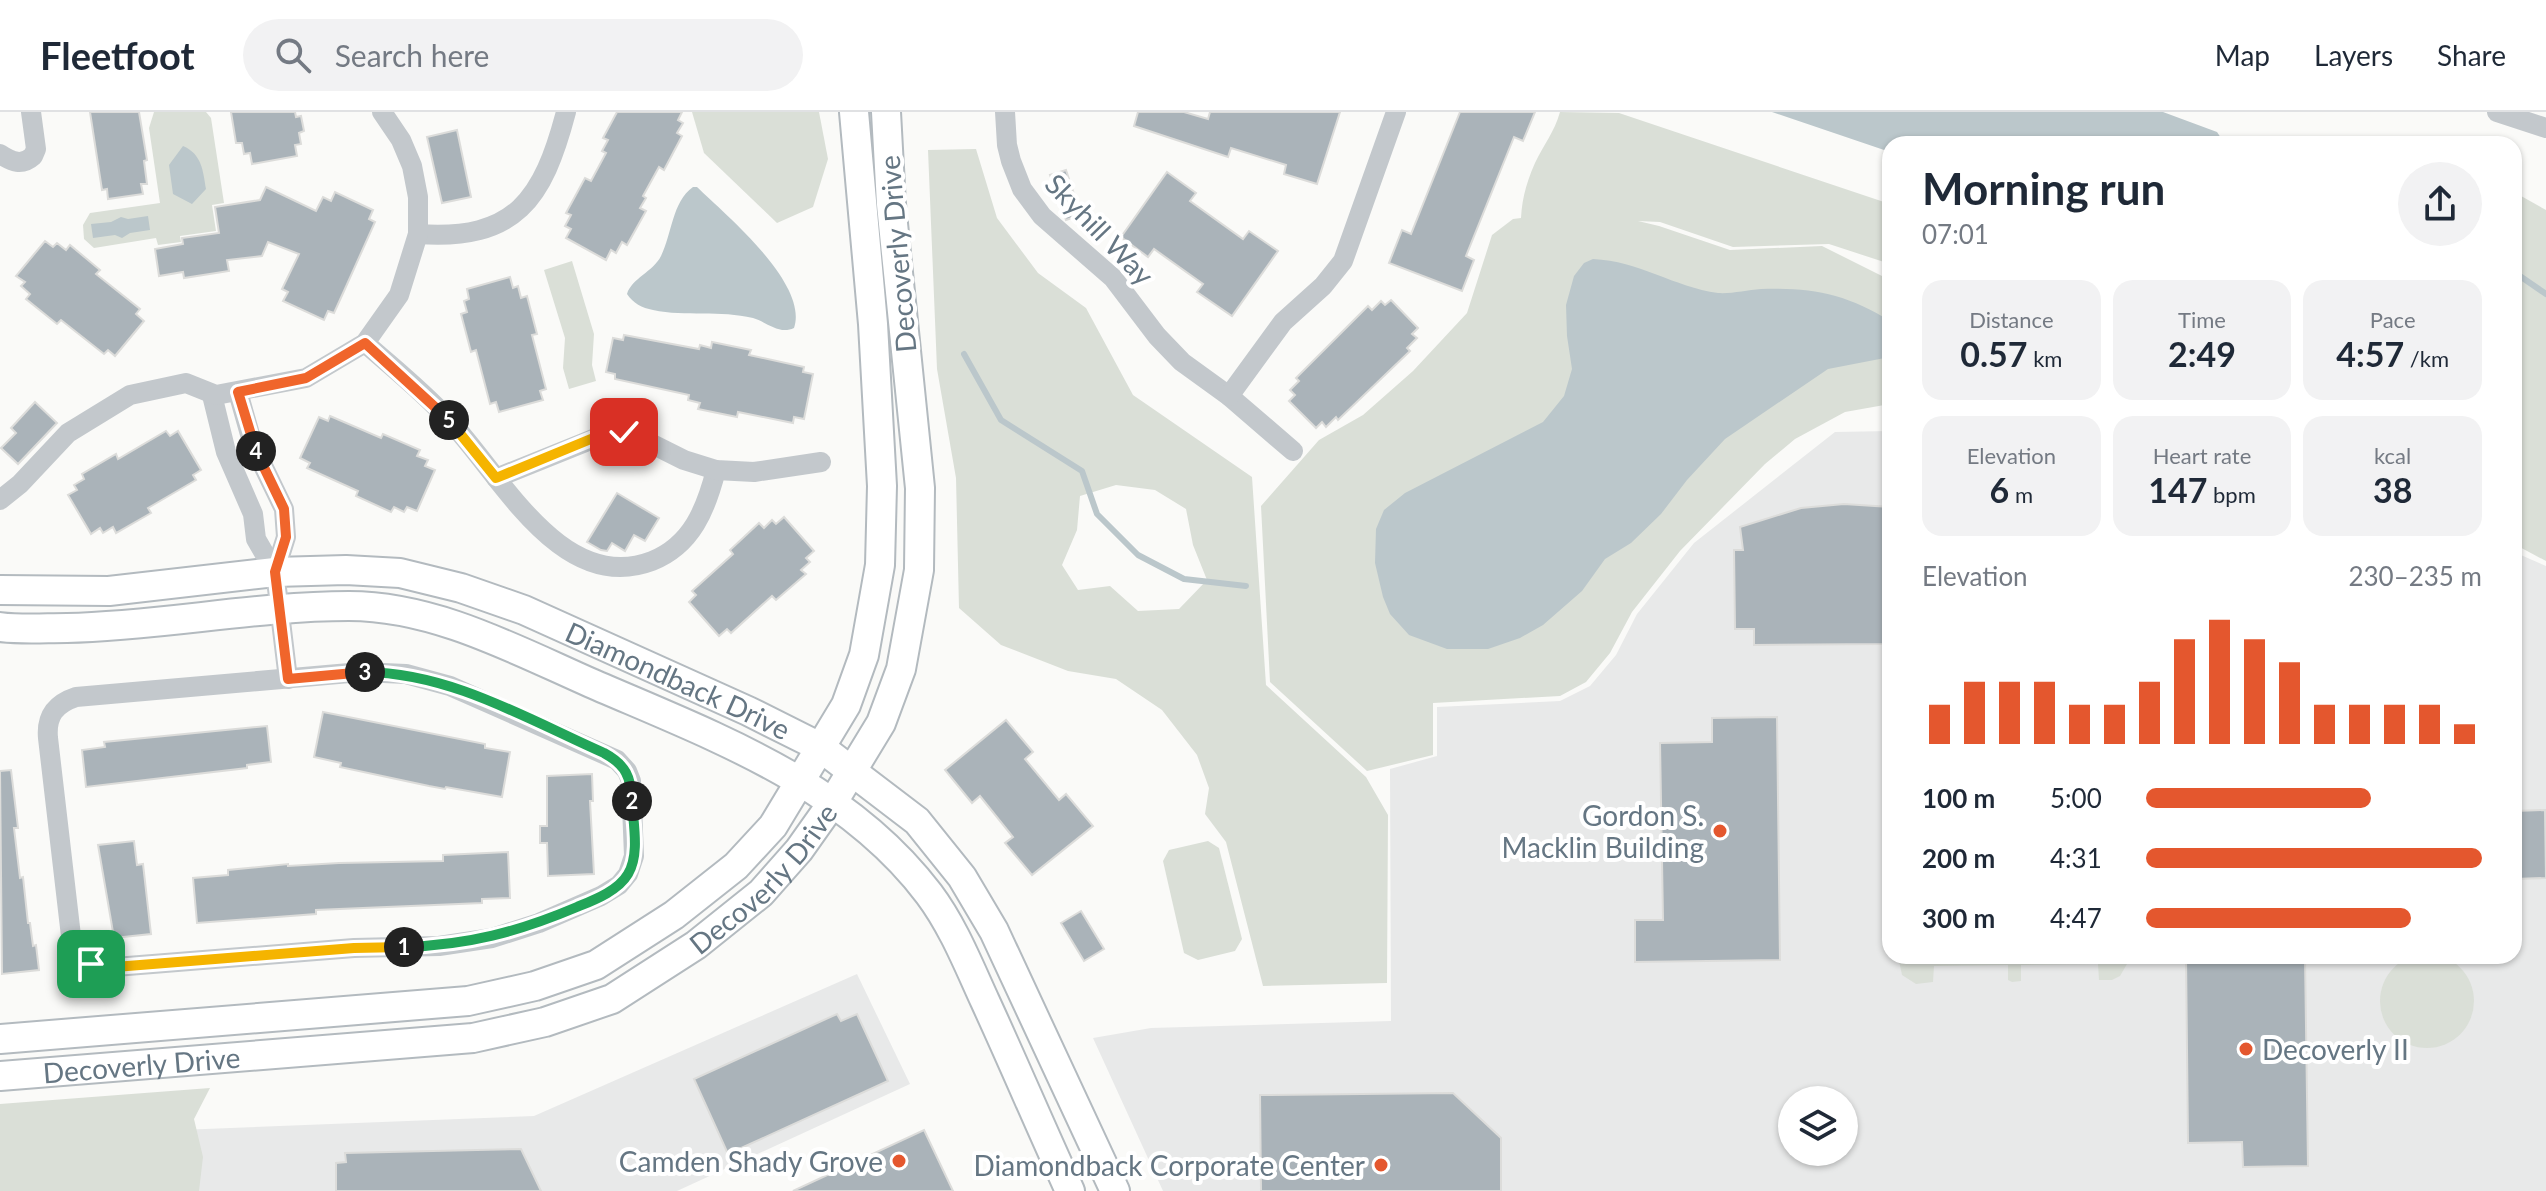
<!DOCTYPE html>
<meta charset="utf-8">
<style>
body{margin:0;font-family:Lato,sans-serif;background:#f2f2f3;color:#1f2937;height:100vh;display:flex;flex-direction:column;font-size:30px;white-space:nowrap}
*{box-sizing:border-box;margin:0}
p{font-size:26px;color:#747a83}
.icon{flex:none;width:44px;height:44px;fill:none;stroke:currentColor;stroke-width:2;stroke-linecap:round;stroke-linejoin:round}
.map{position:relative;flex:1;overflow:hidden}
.sheet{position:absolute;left:1882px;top:24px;width:640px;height:828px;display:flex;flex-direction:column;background:#fff;border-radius:24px;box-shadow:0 2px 6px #0004}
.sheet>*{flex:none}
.fabs{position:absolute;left:1778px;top:974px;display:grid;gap:16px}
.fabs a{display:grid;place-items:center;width:80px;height:80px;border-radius:50%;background:#fff;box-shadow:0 2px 6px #0004;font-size:40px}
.pin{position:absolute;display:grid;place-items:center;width:68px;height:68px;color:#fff;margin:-34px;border-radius:16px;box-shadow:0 4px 12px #0006}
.km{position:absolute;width:40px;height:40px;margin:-20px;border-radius:50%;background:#222;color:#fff;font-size:22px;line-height:40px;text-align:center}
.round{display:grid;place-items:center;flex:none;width:84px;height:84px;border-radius:42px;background:#f2f2f3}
.head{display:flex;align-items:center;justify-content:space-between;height:136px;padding:0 40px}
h1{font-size:44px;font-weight:700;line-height:60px}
.figures{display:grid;grid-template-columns:repeat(3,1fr);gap:12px;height:136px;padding:8px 40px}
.figures div{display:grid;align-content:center;border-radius:20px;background:#f2f2f3;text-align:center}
.figures b{font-size:34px;font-weight:700}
.figures small{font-size:22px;font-weight:400}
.figures p{font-size:22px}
.chart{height:224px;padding:16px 40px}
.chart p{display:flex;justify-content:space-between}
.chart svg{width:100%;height:144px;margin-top:8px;stroke:#e4572e;stroke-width:6}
ul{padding:0 40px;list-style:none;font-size:26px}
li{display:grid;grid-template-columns:128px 96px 1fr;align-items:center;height:60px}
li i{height:20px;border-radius:10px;background:#e4572e}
header{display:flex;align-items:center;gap:48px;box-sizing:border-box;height:112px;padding:0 40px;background:#fff;border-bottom:2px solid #e0e1e3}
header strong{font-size:38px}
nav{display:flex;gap:44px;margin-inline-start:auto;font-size:28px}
.search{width:560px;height:72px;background:#f2f2f3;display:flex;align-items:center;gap:20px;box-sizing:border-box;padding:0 28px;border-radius:44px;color:#747a83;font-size:30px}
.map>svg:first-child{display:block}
.built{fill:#e8e9e9;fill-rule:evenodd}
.green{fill:#dadfd7;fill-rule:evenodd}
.water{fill:#bbc7cb}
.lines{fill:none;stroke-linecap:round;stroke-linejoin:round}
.stream{stroke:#bbc7cb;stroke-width:6}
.building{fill:#aab3b9;stroke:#dcdcda;stroke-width:2}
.secondary-casing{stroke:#b3babf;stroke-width:32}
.street{stroke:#c3c8cc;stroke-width:20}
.secondary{stroke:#fff;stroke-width:28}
.split-1-casing{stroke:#fff;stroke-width:16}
.split-2-casing{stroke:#fff;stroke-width:16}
.split-3-casing{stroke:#fff;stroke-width:16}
.split-4-casing{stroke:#fff;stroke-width:16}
.split-5-casing{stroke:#fff;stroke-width:16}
.split-6-casing{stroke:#fff;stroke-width:16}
.split-1{stroke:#f5b400;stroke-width:10}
.split-2{stroke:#22a559;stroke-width:10}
.split-3{stroke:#22a559;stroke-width:10}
.split-4{stroke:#f0652b;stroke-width:10}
.split-5{stroke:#f0652b;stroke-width:10}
.split-6{stroke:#f5b400;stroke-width:10}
.poi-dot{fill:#e4572e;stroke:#fff;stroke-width:3}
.labels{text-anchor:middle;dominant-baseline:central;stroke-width:8;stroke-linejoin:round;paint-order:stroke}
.street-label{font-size:28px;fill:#657683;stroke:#fff}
.poi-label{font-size:28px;fill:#657683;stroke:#fff;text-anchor:end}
</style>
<header>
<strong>Fleetfoot</strong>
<div class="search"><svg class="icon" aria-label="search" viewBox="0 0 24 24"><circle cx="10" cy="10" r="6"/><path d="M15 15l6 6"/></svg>Search here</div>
<nav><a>Map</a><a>Layers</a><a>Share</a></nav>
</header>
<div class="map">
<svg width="2546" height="1079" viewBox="0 0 2546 1079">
<rect width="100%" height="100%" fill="#fafaf8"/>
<g class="built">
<path d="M1890,319V844H2514V440L2546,454V1079H1163L1093,926L1151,916L1391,909L1390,657L1437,644V595L1560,589L1590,574L1616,543L1637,502L1694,431L1835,320ZM1792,988H1844V1040H1792Z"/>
<path d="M857,862L910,972L677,1079H0V1075L77,1022L534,1004Z"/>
</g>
<g class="green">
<path d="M154,0H206L211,6L224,91L212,93L216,119L180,124L181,130L158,133L156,126L94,136L84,127L83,113L90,101L160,91L149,16Z"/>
<path d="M692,0H819L828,47L813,95L777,111L704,41Z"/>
<path d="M1560,0L1619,1L1890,92V154L1884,150L1829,132L1733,135L1660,110L1638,109L1659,114L1730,138L1822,134L1890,168V292L1845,300L1795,327L1765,352L1680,439L1632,500L1610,541L1586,570L1560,584L1433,591V643L1367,659L1270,570L1261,394L1319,328L1363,303L1413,259L1467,201L1492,123L1513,107L1521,106C1522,86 1527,69 1535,51C1544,32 1554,21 1560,0Z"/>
<path d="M976,37L997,106L1038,161L1086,196L1133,283L1252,365L1266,573L1366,665L1388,703L1387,871L1263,874L1226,730L1205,702L1209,676L1197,643L1162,598L1116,567L1068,559L1001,533L959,496L956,366L937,257L928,38ZM1116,373L1155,378L1186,397L1193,433L1207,468L1179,497L1138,499L1110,474L1078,478L1062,453L1077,418L1080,384Z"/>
<path d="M2514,80L2546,98V449L2514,432Z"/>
<path d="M572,149L594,222L592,253L596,269L569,277L563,256L565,226L544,158Z"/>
<path d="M1208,729L1219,736L1242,827L1235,839L1198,848L1184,841L1163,749L1169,738Z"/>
<circle cx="2427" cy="889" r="47"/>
<path d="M1898,844H2110L2126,846L2127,852L2120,864L2112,868H2099L2098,852L2021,853V869L2012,870L2008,868V853L1934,854L1933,870L1916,872L1902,863Z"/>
<path d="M210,976L194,1007L203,1045L199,1079H0V992Z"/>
</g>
<g class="water">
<path d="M1772,0H2163L2217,20L2225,32H1890V40Z"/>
<path d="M183,34C202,42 203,59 206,77L192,92L173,82L169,53Z"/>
<path d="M693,75H697C726,103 809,172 794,216C779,223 767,210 753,206C720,198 686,205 653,198C642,196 633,191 627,182C632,166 653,160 661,144C672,122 672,90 693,75Z"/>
<path d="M148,104L150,118L130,121L122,126L115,123L93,126L91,112L111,110L121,105L128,107Z"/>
<path d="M1593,147C1639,149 1674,175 1718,181C1731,182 1747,178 1761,177C1812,175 1847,182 1890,209V245L1828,257L1725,327L1687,368L1661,402L1631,431L1605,447L1582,479L1543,513L1520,526L1488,537H1447L1409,523L1390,502L1383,485L1375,451L1376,417L1384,398L1405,381L1543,310L1564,284L1572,257L1567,224L1566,193L1574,164L1584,151Z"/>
</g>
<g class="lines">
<g class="stream">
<path d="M2514,160L2546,182"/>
<path d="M964,242L1001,308L1082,359L1097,402L1138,443L1184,467L1246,474"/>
</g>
</g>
<g class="building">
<path d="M90,0H139L147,48L144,49L147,72H141L143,82L108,87L107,77L102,78Z"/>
<path d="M231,0H295L296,5L301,4L304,19L299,21L301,32L295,33L297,44L252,52L250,41L244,42L242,31H236Z"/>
<path d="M617,0H682L678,8L683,11L677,21L682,24L664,58L659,55L643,84L646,86L640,96L646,99L627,133L622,130L616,141L611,138L606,148L566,126L571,117L565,114L571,103L566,101L585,66L591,69L606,41L602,39L608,28L603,26Z"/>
<path d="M1138,0H1184L1208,7L1210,0H1340L1317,72L1284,62L1286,53L1231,36L1228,45L1134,14Z"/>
<path d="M1460,0H1535L1523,29L1514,25L1466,144L1474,148L1462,179L1389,151L1402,118L1411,122Z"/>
<path d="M457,18L471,85L442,91L427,25Z"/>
<path d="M1066,58L1081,103L1066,108L1050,63Z"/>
<path d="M1167,60L1196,81L1190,89L1243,127L1249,119L1278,139L1232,204L1197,180L1203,172L1154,137L1148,145L1121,125Z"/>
<path d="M266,75L316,99L323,85L331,89L335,80L373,98L369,107L375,110L344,179L334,201L328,199L324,208L283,189L288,180L282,177L299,142L268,130L262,144L227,148L229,159L184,166L183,160L159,164L155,137L183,132L182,126L219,121L215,95L260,88Z"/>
<path d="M45,129L53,135L57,131L66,138L70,133L100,158L96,162L140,197L136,202L144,209L115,244L108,238L104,242L61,208L57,212L26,187L30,182L21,174L25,170L16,164Z"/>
<path d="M510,165L513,176L518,174L521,186L527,184L537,222L532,223L546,277L540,279L543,288L499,300L496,290L490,292L476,238L471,240L461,202L467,200L464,189L469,187L467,177Z"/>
<path d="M1391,188L1418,216L1412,222L1417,226L1407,236L1410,239L1338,308L1336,305L1326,315L1322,310L1316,316L1289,289L1295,283L1290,278L1299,269L1296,266L1368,194L1372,198L1381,189L1385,193Z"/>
<path d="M624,223L699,237L700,233L711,236L712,230L751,238L749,243L804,255L803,260L813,262L804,307L794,305L793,311L738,300L737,305L698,297L700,291L688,288L689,283L615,267V262L606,260L613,226L623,228Z"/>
<path d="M35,290L57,311L18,352L1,336L16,321L11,316Z"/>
<path d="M330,304L381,326L383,322L420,338L417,344L428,348L425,354L435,358L417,399L407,395L404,400L394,395L391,400L356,384L358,379L307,356L310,351L300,346L319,305L328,309Z"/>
<path d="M166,319L170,324L178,319L201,358L193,363L196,368L148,396L151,401L116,421L113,415L103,421L100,416L91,422L68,383L77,378L74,373L84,367L82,362L116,342L118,347Z"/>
<path d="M617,381L659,406L645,429L634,423L625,439L612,431L607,439L601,438L587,430Z"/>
<path d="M1844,392L1890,395V524H1883V532L1754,533V517H1735L1734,438H1743L1740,415L1801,396Z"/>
<path d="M784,405L814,439L806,446L810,450L801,458L806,462L776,488L772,484L731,521L727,517L719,524L689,490L696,483L692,479L733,442L730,438L759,411L764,416L772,408L776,412Z"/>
<path d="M323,600L485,632V636L510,640L502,685L446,675L445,677L429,674L340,655L341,651L314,645Z"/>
<path d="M1777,605L1780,848L1635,850V808H1663L1660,631L1712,630V606Z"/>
<path d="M1006,608L1033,640L1025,647L1059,688L1066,682L1093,714L1032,763L1005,731L1013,725L980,684L972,691L945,658Z"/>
<path d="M267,614L271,650L247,653V656L86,675L82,638L105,635L104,630Z"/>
<path d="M11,658L18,716H14L20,766L23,765L28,811H30L33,834L36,833L39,858L2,862L0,659Z"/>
<path d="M592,662L593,689H590L594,762L548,764L547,731H540V714H547V664Z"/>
<path d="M2545,698L2546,766L2514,767V699Z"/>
<path d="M134,729L137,753L143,752L151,822L114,826L98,733Z"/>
<path d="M508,740L510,786L482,787V791L316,798V802L197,811L193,766L228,763V758L288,752V754L339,751L443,749V743Z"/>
<path d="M1081,799L1104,837L1084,849L1061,811Z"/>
<path d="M2186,844H2305L2308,1054L2243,1055L2242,1030L2188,1031Z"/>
<path d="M837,902L841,909L857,902L888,969L728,1042L694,967Z"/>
<path d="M1453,981L1501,1026V1079H1261L1260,983Z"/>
<path d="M924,1018L953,1079H793Z"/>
<path d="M521,1037L541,1079H336V1051L346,1050L345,1041Z"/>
</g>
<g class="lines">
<defs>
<g id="secondary">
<path id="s1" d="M0,478L109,479L275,460L346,458L400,461L461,476L524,498L748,599L820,635L917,709L962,765L994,819L1115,1079"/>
<path d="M0,515C22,518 45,516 67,516C161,514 255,494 349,494C434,494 514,537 591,571C713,624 845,671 929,782C953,814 968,852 985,889C1014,952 1041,1016 1070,1079"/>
<path d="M0,927L468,889L535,874L596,853L674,803L736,754L773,714L846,593L864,543L880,453L882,374L873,212L854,0"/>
<path id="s2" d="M0,964L473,926L545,910L612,887L696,833L761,781L799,738L833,690L881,611L901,557L919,458L920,376L891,92L886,0"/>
</g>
</defs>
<use href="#secondary" class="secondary-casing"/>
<g class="street">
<path d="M1005,0L1007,33L1011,49L1022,77L1042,104L1113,166L1157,224L1182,250L1229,284L1293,339"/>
<path d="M2497,0L2546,16"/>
<path d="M0,42C12,50 22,54 33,44L36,37L31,0"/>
<path d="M418,122C516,129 543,87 566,0"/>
<path d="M365,231C392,255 421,278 446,305C499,359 560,484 652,449C692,433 706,397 716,358"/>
<path d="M238,280L253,333L284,397L286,425L275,460"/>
<path d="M212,283L226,340L253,402L256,427L275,460L288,567"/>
<path d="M1229,284L1283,210L1323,174L1343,149L1396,0"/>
<path d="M496,366L613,319L636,324L684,348L716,358L754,360L821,350"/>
<path d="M0,388L20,372L68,321L130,283L186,271L216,283L306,266L365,231L399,183L418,122V85L412,54L401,28L382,0"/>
<path d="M361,560L406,562L450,574L617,648L627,659L631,669L634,744L628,762L619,773L601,784L539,811L492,826L439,834L354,836L115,855C92,855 76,848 71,824L48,626C46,604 55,592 76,585Z"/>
</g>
<use href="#secondary" class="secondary"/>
</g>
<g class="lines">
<defs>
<path id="split-1" d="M91,852L115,855L354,836L404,835"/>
<path id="split-2" d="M404,835C468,833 518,820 577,795C594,788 618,779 628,762C640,742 633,711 632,689"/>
<path id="split-3" d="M365,560C451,561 527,607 604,641C626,653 631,665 632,689"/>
<path id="split-4" d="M256,339L284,397L286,425L275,460L288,567L365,560"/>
<path id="split-5" d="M256,339L238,280L306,266L365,231L449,308"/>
<path id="split-6" d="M449,308L496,366L603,322L624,320"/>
</defs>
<use href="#split-1" class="split-1-casing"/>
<use href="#split-2" class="split-2-casing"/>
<use href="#split-3" class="split-3-casing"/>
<use href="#split-4" class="split-4-casing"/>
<use href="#split-5" class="split-5-casing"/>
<use href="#split-6" class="split-6-casing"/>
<use href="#split-1" class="split-1"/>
<use href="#split-2" class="split-2"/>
<use href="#split-3" class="split-3"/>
<use href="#split-4" class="split-4"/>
<use href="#split-5" class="split-5"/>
<use href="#split-6" class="split-6"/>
</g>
<g class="poi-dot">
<circle cx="1720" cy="719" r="8"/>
<circle cx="2246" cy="937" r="8"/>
<circle cx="899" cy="1049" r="8"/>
<circle cx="1381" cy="1053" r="8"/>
</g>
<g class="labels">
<g class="street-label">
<text transform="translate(1100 117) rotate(46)">Skyhill Way</text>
<text transform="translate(897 142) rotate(-95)">Decoverly Drive</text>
<text stroke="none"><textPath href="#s1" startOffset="700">Diamondback Drive</textPath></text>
<text stroke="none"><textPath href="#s2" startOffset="814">Decoverly Drive</textPath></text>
<text stroke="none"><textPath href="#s2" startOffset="142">Decoverly Drive</textPath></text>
</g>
<g class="poi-label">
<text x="1704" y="703">Gordon S.<tspan x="1704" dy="32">Macklin Building</tspan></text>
<text x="2262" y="937" text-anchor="start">Decoverly II</text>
<text x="883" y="1049">Camden Shady Grove</text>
<text x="1365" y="1053">Diamondback Corporate Center</text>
</g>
</g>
</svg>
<div class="fabs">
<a><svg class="icon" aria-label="layers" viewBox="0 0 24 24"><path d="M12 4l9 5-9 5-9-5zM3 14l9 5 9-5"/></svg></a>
</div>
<div class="pin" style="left:91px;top:852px;background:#1e9e55"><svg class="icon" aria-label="arrive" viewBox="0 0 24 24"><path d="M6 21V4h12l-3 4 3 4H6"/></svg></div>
<div class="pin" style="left:624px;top:320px;background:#d93025"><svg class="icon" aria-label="check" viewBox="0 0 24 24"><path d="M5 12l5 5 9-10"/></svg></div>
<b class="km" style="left:404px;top:835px">1</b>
<b class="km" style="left:632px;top:689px">2</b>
<b class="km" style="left:365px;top:560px">3</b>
<b class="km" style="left:256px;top:339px">4</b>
<b class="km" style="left:449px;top:308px">5</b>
<section class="sheet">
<div class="head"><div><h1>Morning run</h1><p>07:01</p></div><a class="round"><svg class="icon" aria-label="share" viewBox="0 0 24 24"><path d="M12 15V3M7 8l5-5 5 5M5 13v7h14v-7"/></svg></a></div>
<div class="figures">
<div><p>Distance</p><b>0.57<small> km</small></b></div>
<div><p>Time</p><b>2:49</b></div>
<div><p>Pace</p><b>4:57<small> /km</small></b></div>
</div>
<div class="figures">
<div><p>Elevation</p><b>6<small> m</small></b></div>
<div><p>Heart rate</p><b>147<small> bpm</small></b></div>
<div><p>kcal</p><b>38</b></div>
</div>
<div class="chart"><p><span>Elevation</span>230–235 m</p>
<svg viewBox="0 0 160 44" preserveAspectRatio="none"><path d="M5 44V32M15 44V25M25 44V25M35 44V25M45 44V32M55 44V32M65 44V25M75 44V12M85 44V6M95 44V12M105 44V19M115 44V32M125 44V32M135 44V32M145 44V32M155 44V38"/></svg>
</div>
<ul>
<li><b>100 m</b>5:00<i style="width:67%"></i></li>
<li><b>200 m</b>4:31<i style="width:100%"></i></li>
<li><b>300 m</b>4:47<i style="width:79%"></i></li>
</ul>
</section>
</div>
